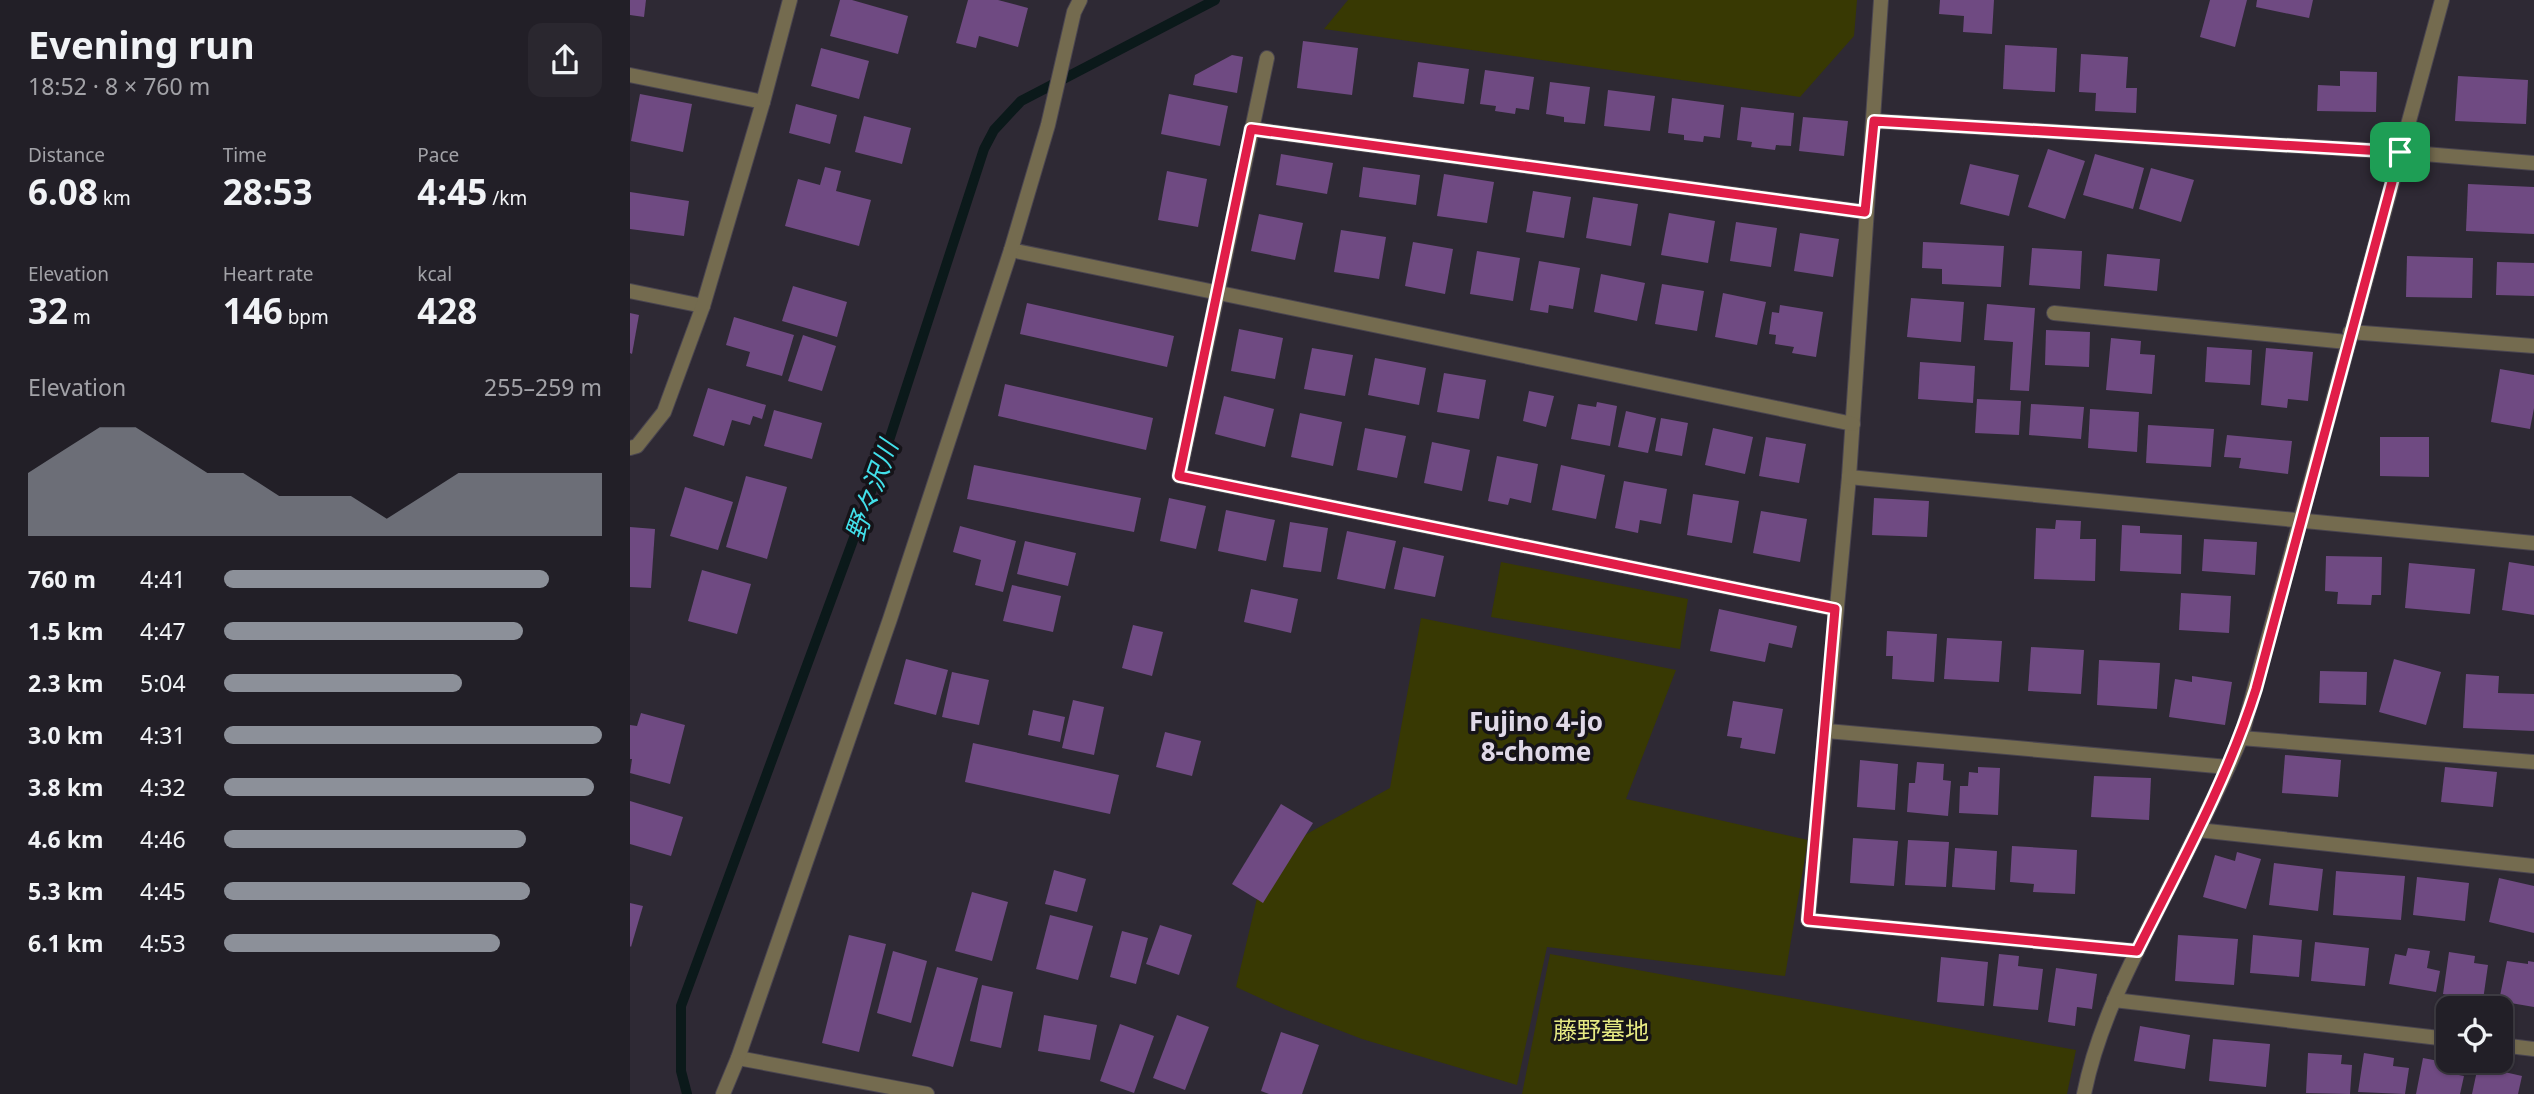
<!DOCTYPE html>
<meta charset="utf-8">
<style>
body{margin:0;font-family:"Noto Sans","Noto Sans JP",sans-serif;background:#2a272f;color:#f1f3f6;height:100vh;display:flex;flex-direction:column;font-size:26px;white-space:nowrap}
*{box-sizing:border-box;margin:0}
p{font-size:23px;color:#a2a2a7}
.icon{flex:none;width:38px;height:38px;fill:none;stroke:currentColor;stroke-width:2;stroke-linecap:round;stroke-linejoin:round}
.map{position:relative;flex:1;overflow:hidden}
.side{display:flex;flex-direction:column;background:#221f27;width:630px}
.side>*{flex:none}
.buttons{position:absolute;left:1806px;top:996px;display:grid;gap:14px}
.buttons a{display:grid;place-items:center;width:77px;height:77px;border-radius:14px;background:#221f27;box-shadow:0 2px 5px #0004,0 0 0 2px #3f3d44;font-size:35px}
.pin{position:absolute;display:grid;place-items:center;width:60px;height:60px;color:#fff;margin:-30px;border-radius:14px;box-shadow:0 4px 10px #0006}
.round{display:grid;place-items:center;flex:none;width:74px;height:74px;border-radius:14px;background:#2a272f}
.overview{display:flex;align-items:center;justify-content:space-between;height:119px;padding:0 28px}
h1{font-size:38px;font-weight:700;line-height:52px}
.metrics{display:grid;grid-template-columns:repeat(3,1fr);gap:10px;height:119px;padding:7px 28px}
.metrics div{display:grid;align-content:center}
.metrics b{font-size:35px;font-weight:700}
.metrics small{font-size:19px;font-weight:400}
.metrics p{font-size:19px}
.chart{height:196px;padding:14px 28px}
.chart p{display:flex;justify-content:space-between}
.chart svg{width:100%;height:126px;margin-top:7px;fill:#8c9099;opacity:.7}
ul{padding:0 28px;list-style:none;font-size:23px}
li{display:grid;grid-template-columns:112px 84px 1fr;align-items:center;height:52px}
li i{height:18px;border-radius:9px;background:#8c9099}
main{display:flex;flex:1;min-height:0}
.map>svg:first-child{display:block}
.green{fill:#383903}
.lines{fill:none;stroke-linecap:round;stroke-linejoin:round}
.stream{stroke:#0b191a;stroke-width:10}
.building{fill:#6f4a82}
.street-casing{stroke:#4a4550;stroke-width:16}
.street{stroke:#746b4f;stroke-width:14}
.route-casing{stroke:#fff;stroke-width:14}
.route{stroke:#e11d48;stroke-width:9}
.labels{text-anchor:middle;dominant-baseline:central;stroke-width:7;stroke-linejoin:round;paint-order:stroke}
.park-label{font-size:24px;fill:#e6ea83;stroke:#151318}
.water-label{font-size:26px;font-style:italic;fill:#42e0ea;stroke:#151318}
.neighbourhood-label{font-size:26px;font-weight:bold;fill:#e0d9e7;stroke:#151318}
</style>
<main>
<section class="side">
<div class="overview"><div><h1>Evening run</h1><p>18:52 · 8 × 760 m</p></div><a class="round"><svg class="icon" aria-label="share" viewBox="0 0 24 24"><path d="M12 15V3M7 8l5-5 5 5M5 13v7h14v-7"/></svg></a></div>
<div class="metrics">
<div><p>Distance</p><b>6.08<small> km</small></b></div>
<div><p>Time</p><b>28:53</b></div>
<div><p>Pace</p><b>4:45<small> /km</small></b></div>
</div>
<div class="metrics">
<div><p>Elevation</p><b>32<small> m</small></b></div>
<div><p>Heart rate</p><b>146<small> bpm</small></b></div>
<div><p>kcal</p><b>428</b></div>
</div>
<div class="chart"><p><span>Elevation</span>255–259 m</p>
<svg viewBox="0 0 160 44" preserveAspectRatio="none"><path d="M0 44V22L10 14L20 6L30 6L40 14L50 22L60 22L70 30L80 30L90 30L100 38L110 30L120 22L130 22L140 22L150 22L160 22V44z"/></svg>
</div>
<ul>
<li><b>760 m</b>4:41<i style="width:86%"></i></li>
<li><b>1.5 km</b>4:47<i style="width:79%"></i></li>
<li><b>2.3 km</b>5:04<i style="width:63%"></i></li>
<li><b>3.0 km</b>4:31<i style="width:100%"></i></li>
<li><b>3.8 km</b>4:32<i style="width:98%"></i></li>
<li><b>4.6 km</b>4:46<i style="width:80%"></i></li>
<li><b>5.3 km</b>4:45<i style="width:81%"></i></li>
<li><b>6.1 km</b>4:53<i style="width:73%"></i></li>
</ul>
</section>
<div class="map">
<svg width="1904" height="1094" viewBox="0 0 1904 1094">
<rect width="100%" height="100%" fill="#2e2934"/>
<g class="green">
<path d="M718,0H1227L1224,36L1170,97L694,29Z"/>
<path d="M871,562L1058,599L1050,649L861,617Z"/>
<path d="M791,618L1046,670L996,799L1178,840L1155,976L917,947L887,1085L732,1039L654,1009L606,987L637,856L760,788Z"/>
<path d="M920,954L1446,1050L1437,1094H892Z"/>
</g>
<g class="lines">
<path class="stream" d="M57,1094L51,1071V1006L252,462L354,149L364,130L391,101L585,0"/>
</g>
<g class="building">
<path d="M0,0H16L14,17L0,15Z"/>
<path d="M210,0H222L278,16L268,54L200,36Z"/>
<path d="M338,0H368L398,8L388,47L349,36L346,48L326,43Z"/>
<path d="M1310,0H1364L1362,34L1333,32L1334,16L1309,14Z"/>
<path d="M1580,0H1617L1605,47L1570,37Z"/>
<path d="M1627,0H1683L1679,18L1626,7Z"/>
<path d="M673,41L728,48L722,95L667,88Z"/>
<path d="M1375,45L1427,48L1425,92L1373,89Z"/>
<path d="M191,48L239,61L229,99L181,86Z"/>
<path d="M1451,54L1498,57L1496,88H1507L1506,113L1465,111L1466,93L1449,92Z"/>
<path d="M602,55L613,57L607,93L563,85L565,75Z"/>
<path d="M788,62L839,69L834,104L783,97Z"/>
<path d="M855,70L904,77L899,110L886,108L885,114L865,111L866,106L850,104Z"/>
<path d="M1710,71L1747,72L1746,112L1687,111L1688,85L1710,86Z"/>
<path d="M1828,76L1898,80L1896,124L1825,121Z"/>
<path d="M920,82L960,87L955,124L934,122V117L916,114Z"/>
<path d="M978,90L1025,96L1020,131L974,126Z"/>
<path d="M10,94L62,104L53,152L1,141Z"/>
<path d="M539,94L598,106L590,146L531,134Z"/>
<path d="M1042,98L1094,105L1090,138L1074,136L1073,142L1054,140V135L1038,133Z"/>
<path d="M166,104L207,115L200,144L159,133Z"/>
<path d="M1111,107L1164,113L1161,146L1146,145L1145,150L1121,147L1122,142L1107,140Z"/>
<path d="M234,116L281,128L272,164L225,152Z"/>
<path d="M1173,117L1218,121L1214,156L1169,151Z"/>
<path d="M1418,149L1455,161L1435,219L1398,207Z"/>
<path d="M651,154L703,163L697,194L646,185Z"/>
<path d="M1465,154L1514,168L1503,209L1453,195Z"/>
<path d="M1340,164L1389,175L1379,216L1330,204Z"/>
<path d="M195,167L211,171L206,191L241,200L229,246L155,226L168,179L190,185Z"/>
<path d="M733,167L790,175L786,205L729,197Z"/>
<path d="M1521,168L1564,180L1551,222L1509,209Z"/>
<path d="M537,171L577,179L568,227L528,220Z"/>
<path d="M814,174L864,182L857,223L807,216Z"/>
<path d="M1838,184L1904,187V234L1836,231Z"/>
<path d="M903,191L941,197L934,238L896,232Z"/>
<path d="M0,192L59,201L54,236L0,229Z"/>
<path d="M963,197L1008,204L1001,246L956,238Z"/>
<path d="M1039,213L1085,221L1078,263L1031,255Z"/>
<path d="M629,214L673,223L665,260L621,251Z"/>
<path d="M1106,222L1147,228L1141,267L1100,261Z"/>
<path d="M711,230L756,237L749,279L704,272Z"/>
<path d="M1170,233L1209,239L1203,277L1164,271Z"/>
<path d="M783,242L823,249L815,294L775,286Z"/>
<path d="M1293,242L1374,246L1371,287L1312,284V269L1292,268Z"/>
<path d="M1402,248L1452,251L1450,289L1399,285Z"/>
<path d="M847,251L890,258L883,301L840,294Z"/>
<path d="M1477,254L1530,259L1527,291L1474,286Z"/>
<path d="M1777,256L1843,258L1842,298L1776,297Z"/>
<path d="M909,261L950,268L943,309L919,305L918,313L900,310Z"/>
<path d="M1867,262L1904,263V296L1866,295Z"/>
<path d="M971,274L1015,283L1007,321L964,312Z"/>
<path d="M1032,284L1074,291L1067,331L1025,324Z"/>
<path d="M163,286L217,302L207,337L152,321Z"/>
<path d="M1093,293L1136,302L1127,345L1085,337Z"/>
<path d="M1281,298L1334,302L1331,342L1277,337Z"/>
<path d="M397,303L544,336L537,367L390,334Z"/>
<path d="M1357,304L1405,308L1399,391L1380,390L1383,342L1354,340Z"/>
<path d="M1150,305L1193,312L1186,357L1162,353L1164,347L1145,344L1146,335L1139,334L1142,312L1149,313Z"/>
<path d="M0,313L9,315L2,354L0,353Z"/>
<path d="M104,317L164,335L152,376L116,366L120,352L96,345Z"/>
<path d="M609,329L653,338L645,379L601,371Z"/>
<path d="M1416,330L1460,332L1459,367L1415,365Z"/>
<path d="M173,335L206,346L192,391L158,381Z"/>
<path d="M1481,338L1511,341L1510,354L1525,355L1522,394L1476,390Z"/>
<path d="M1577,347L1622,350L1620,385L1575,382Z"/>
<path d="M682,348L723,355L715,396L674,389Z"/>
<path d="M1636,348L1683,352L1678,401L1658,399L1657,408L1631,405Z"/>
<path d="M745,358L796,368L789,405L738,395Z"/>
<path d="M1290,362L1345,366L1343,403L1288,399Z"/>
<path d="M1870,369L1904,375V408L1900,429L1861,422Z"/>
<path d="M814,373L856,380L849,419L807,412Z"/>
<path d="M375,384L523,418L516,450L368,416Z"/>
<path d="M78,388L136,405L132,419L123,416L120,425L102,420L94,446L63,436Z"/>
<path d="M899,391L924,396L916,427L893,421Z"/>
<path d="M594,396L644,409L635,447L585,434Z"/>
<path d="M1347,399L1391,401L1389,435L1345,433Z"/>
<path d="M967,402L987,406L980,446L941,439L948,404L966,407Z"/>
<path d="M1401,404L1454,407L1451,439L1399,435Z"/>
<path d="M1460,409L1509,412L1507,452L1458,448Z"/>
<path d="M144,410L192,423L182,459L134,446Z"/>
<path d="M996,411L1026,418L1018,453L988,447Z"/>
<path d="M670,413L712,422L703,466L661,457Z"/>
<path d="M1031,418L1058,423L1052,456L1025,451Z"/>
<path d="M1518,425L1584,429L1581,467L1516,463Z"/>
<path d="M735,428L776,436L767,478L727,470Z"/>
<path d="M1083,428L1123,437L1115,474L1075,465Z"/>
<path d="M1597,435L1662,441L1658,474L1609,468L1611,458L1594,457Z"/>
<path d="M1136,437L1176,444L1169,483L1129,476Z"/>
<path d="M1750,437H1799V477L1750,476Z"/>
<path d="M802,442L840,450L832,491L794,483Z"/>
<path d="M867,456L908,464L901,503L880,498L878,505L858,501Z"/>
<path d="M344,465L511,498L504,532L337,499Z"/>
<path d="M931,465L975,475L966,519L922,510Z"/>
<path d="M116,476L157,487L137,559L96,547Z"/>
<path d="M994,481L1037,489L1031,524L1010,520L1008,533L985,528Z"/>
<path d="M55,487L103,502L88,550L40,536Z"/>
<path d="M1063,494L1109,501L1102,543L1057,535Z"/>
<path d="M539,498L576,506L566,549L530,541Z"/>
<path d="M1244,498L1299,501L1297,537L1242,535Z"/>
<path d="M596,510L645,520L636,561L588,551Z"/>
<path d="M1131,511L1177,519L1170,562L1123,553Z"/>
<path d="M1426,520L1451,521L1450,539H1466L1465,581L1404,579L1406,528L1425,529Z"/>
<path d="M660,522L698,528L691,572L653,567Z"/>
<path d="M1492,525L1510,526V533L1552,535L1551,574L1490,571Z"/>
<path d="M330,526L386,541L373,592L345,585L351,560L323,552Z"/>
<path d="M0,527L25,529L21,588L0,587Z"/>
<path d="M717,531L766,541L755,589L707,579Z"/>
<path d="M1574,539L1627,542L1625,575L1572,571Z"/>
<path d="M395,541L446,553L438,586L387,574Z"/>
<path d="M773,547L814,556L805,597L764,589Z"/>
<path d="M1696,556L1752,557L1751,595H1742L1741,605L1707,604L1708,592L1695,591Z"/>
<path d="M1879,562L1904,566V615L1872,610Z"/>
<path d="M1779,563L1845,569L1840,614L1775,608Z"/>
<path d="M72,570L121,584L107,634L58,621Z"/>
<path d="M382,585L431,596L423,632L373,621Z"/>
<path d="M621,589L668,599L661,633L614,622Z"/>
<path d="M1551,593L1601,596L1599,633L1549,630Z"/>
<path d="M1089,609L1167,626L1162,648L1139,643L1135,662L1080,651Z"/>
<path d="M503,625L533,632L522,676L492,668Z"/>
<path d="M1257,631L1307,634L1304,682L1262,679L1263,656H1256Z"/>
<path d="M1317,638L1372,641L1369,682L1314,679Z"/>
<path d="M1401,647L1454,650L1451,694L1398,691Z"/>
<path d="M276,659L318,670L306,715L264,704Z"/>
<path d="M1764,659L1811,672L1796,725L1749,712Z"/>
<path d="M1469,660L1530,663L1527,709L1467,705Z"/>
<path d="M1690,671L1737,672L1736,705L1689,703Z"/>
<path d="M322,672L359,680L349,725L312,717Z"/>
<path d="M1836,674L1869,676L1868,693L1904,694V731L1833,728Z"/>
<path d="M1562,676L1602,682L1595,725L1539,717L1545,679L1562,682Z"/>
<path d="M443,700L474,707L464,755L432,748Z"/>
<path d="M1103,701L1153,709L1145,754L1110,748L1112,738L1097,736Z"/>
<path d="M403,710L435,717L430,742L398,735Z"/>
<path d="M11,713L55,725L40,784L0,773L2,759H0V725L7,726Z"/>
<path d="M535,732L571,741L562,776L526,767Z"/>
<path d="M343,743L489,775L480,814L335,782Z"/>
<path d="M1655,755L1711,760L1708,797L1652,793Z"/>
<path d="M1230,760L1268,764L1265,810L1227,807Z"/>
<path d="M1287,762L1314,764L1313,780L1321,781L1318,816L1277,812L1279,783H1285Z"/>
<path d="M1348,767L1370,768L1368,815L1329,813L1330,786H1338L1339,772L1348,773Z"/>
<path d="M1815,767L1867,772L1863,807L1811,802Z"/>
<path d="M1464,776L1521,778L1519,820L1461,817Z"/>
<path d="M0,801L53,817L41,856L0,844Z"/>
<path d="M651,804L683,823L633,903L602,884Z"/>
<path d="M1223,838L1268,841L1264,886L1220,883Z"/>
<path d="M1278,840L1319,842L1316,887L1275,885Z"/>
<path d="M1382,846L1447,850L1445,894L1403,892L1404,884L1380,882Z"/>
<path d="M1325,848L1367,851L1365,890L1322,887Z"/>
<path d="M1607,852L1631,859L1616,909L1573,897L1585,855L1605,861Z"/>
<path d="M1644,863L1693,869L1688,911L1639,905Z"/>
<path d="M424,870L456,879L447,912L415,904Z"/>
<path d="M1706,871L1775,876L1771,920L1703,915Z"/>
<path d="M1787,877L1839,883L1835,921L1783,915Z"/>
<path d="M1869,878L1904,886V933L1859,922Z"/>
<path d="M342,892L378,902L362,961L325,951Z"/>
<path d="M0,903L13,906L1,947L0,946Z"/>
<path d="M420,915L463,926L448,980L406,969Z"/>
<path d="M530,925L562,935L549,975L516,964Z"/>
<path d="M492,931L518,938L506,984L480,977Z"/>
<path d="M219,935L256,944L229,1052L192,1043Z"/>
<path d="M1548,935L1608,939L1604,985L1545,981Z"/>
<path d="M1623,935L1672,940L1669,977L1620,973Z"/>
<path d="M1685,942L1739,948L1735,986L1681,981Z"/>
<path d="M1778,948L1800,951L1797,968L1810,971L1806,992L1759,984L1765,954L1776,956Z"/>
<path d="M263,951L297,961L281,1023L247,1013Z"/>
<path d="M1819,952L1845,956L1844,963L1858,965L1853,1000L1813,994Z"/>
<path d="M1369,954L1389,956L1388,966L1413,969L1408,1010L1363,1006Z"/>
<path d="M1311,957L1358,962L1354,1006L1307,1002Z"/>
<path d="M1877,961L1898,964V961L1904,962V1007L1869,1001Z"/>
<path d="M307,967L348,978L323,1067L282,1056Z"/>
<path d="M1426,968L1467,974L1462,1009L1447,1007L1445,1026L1418,1022Z"/>
<path d="M352,985L383,992L371,1048L340,1041Z"/>
<path d="M414,1015L467,1025L460,1060L408,1051Z"/>
<path d="M547,1015L579,1027L555,1090L523,1078Z"/>
<path d="M490,1024L524,1036L504,1093L470,1081Z"/>
<path d="M1510,1026L1560,1035L1555,1069L1504,1061Z"/>
<path d="M651,1032L689,1045L672,1094H639L631,1091Z"/>
<path d="M1583,1039L1640,1044L1636,1087L1579,1081Z"/>
<path d="M1678,1053L1712,1055L1711,1064L1722,1065L1720,1094L1676,1093Z"/>
<path d="M1734,1053L1764,1058L1763,1066L1779,1068L1775,1094L1728,1092Z"/>
<path d="M1793,1058L1819,1063L1818,1073L1834,1076L1830,1094H1786Z"/>
<path d="M1848,1066L1892,1076L1888,1094H1842Z"/>
</g>
<g class="lines">
<defs>
<g id="street">
<path d="M1251,0L1219,477L1178,920L1507,951"/>
<path d="M637,58L549,476L1205,609"/>
<path d="M0,75L133,102"/>
<path d="M1244,121L1770,152L1904,163"/>
<path d="M621,129L1235,212"/>
<path d="M381,250L1223,424"/>
<path d="M0,291L73,306"/>
<path d="M1424,313L1717,342"/>
<path d="M1720,332L1904,346"/>
<path d="M0,448L7,446L34,412L73,306L133,102L160,0"/>
<path d="M1219,477L1904,543"/>
<path d="M1197,731L1598,767"/>
<path d="M1611,738L1904,762"/>
<path d="M1568,830L1904,866"/>
<path d="M1484,1000L1818,1039"/>
<path d="M1871,1045L1904,1049"/>
<path d="M108,1058L297,1094"/>
<path d="M93,1094L108,1058L260,619L381,250L418,125L444,12L450,0"/>
<path d="M1454,1094C1467,1029 1497,970 1527,911C1556,854 1586,797 1611,738L1812,0"/>
</g>
</defs>
<use href="#street" class="street-casing"/>
<use href="#street" class="street"/>
</g>
<g class="lines">
<defs>
<path id="route" d="M1244,121L1770,152L1626,689C1597,781 1550,865 1507,951L1178,920L1205,609L549,476L621,129L1235,212Z"/>
</defs>
<use href="#route" class="route-casing"/>
<use href="#route" class="route"/>
</g>
<g class="labels">
<g class="park-label">
<text x="971" y="1029">藤野墓地</text>
</g>
<g class="water-label">
<text transform="translate(241 490) rotate(-70)">野々沢川</text>
</g>
<g class="neighbourhood-label">
<text x="906" y="721">Fujino 4-jo<tspan x="906" dy="30">8-chome</tspan></text>
</g>
</g>
</svg>
<div class="buttons">
<a><svg class="icon" aria-label="locate" viewBox="0 0 24 24"><circle cx="12" cy="12" r="6"/><path d="M12 2v4M12 18v4M2 12h4M18 12h4"/></svg></a>
</div>
<div class="pin" style="left:1770px;top:152px;background:#1e9e55"><svg class="icon" aria-label="arrive" viewBox="0 0 24 24"><path d="M6 21V4h12l-3 4 3 4H6"/></svg></div>
</div>
</main>
